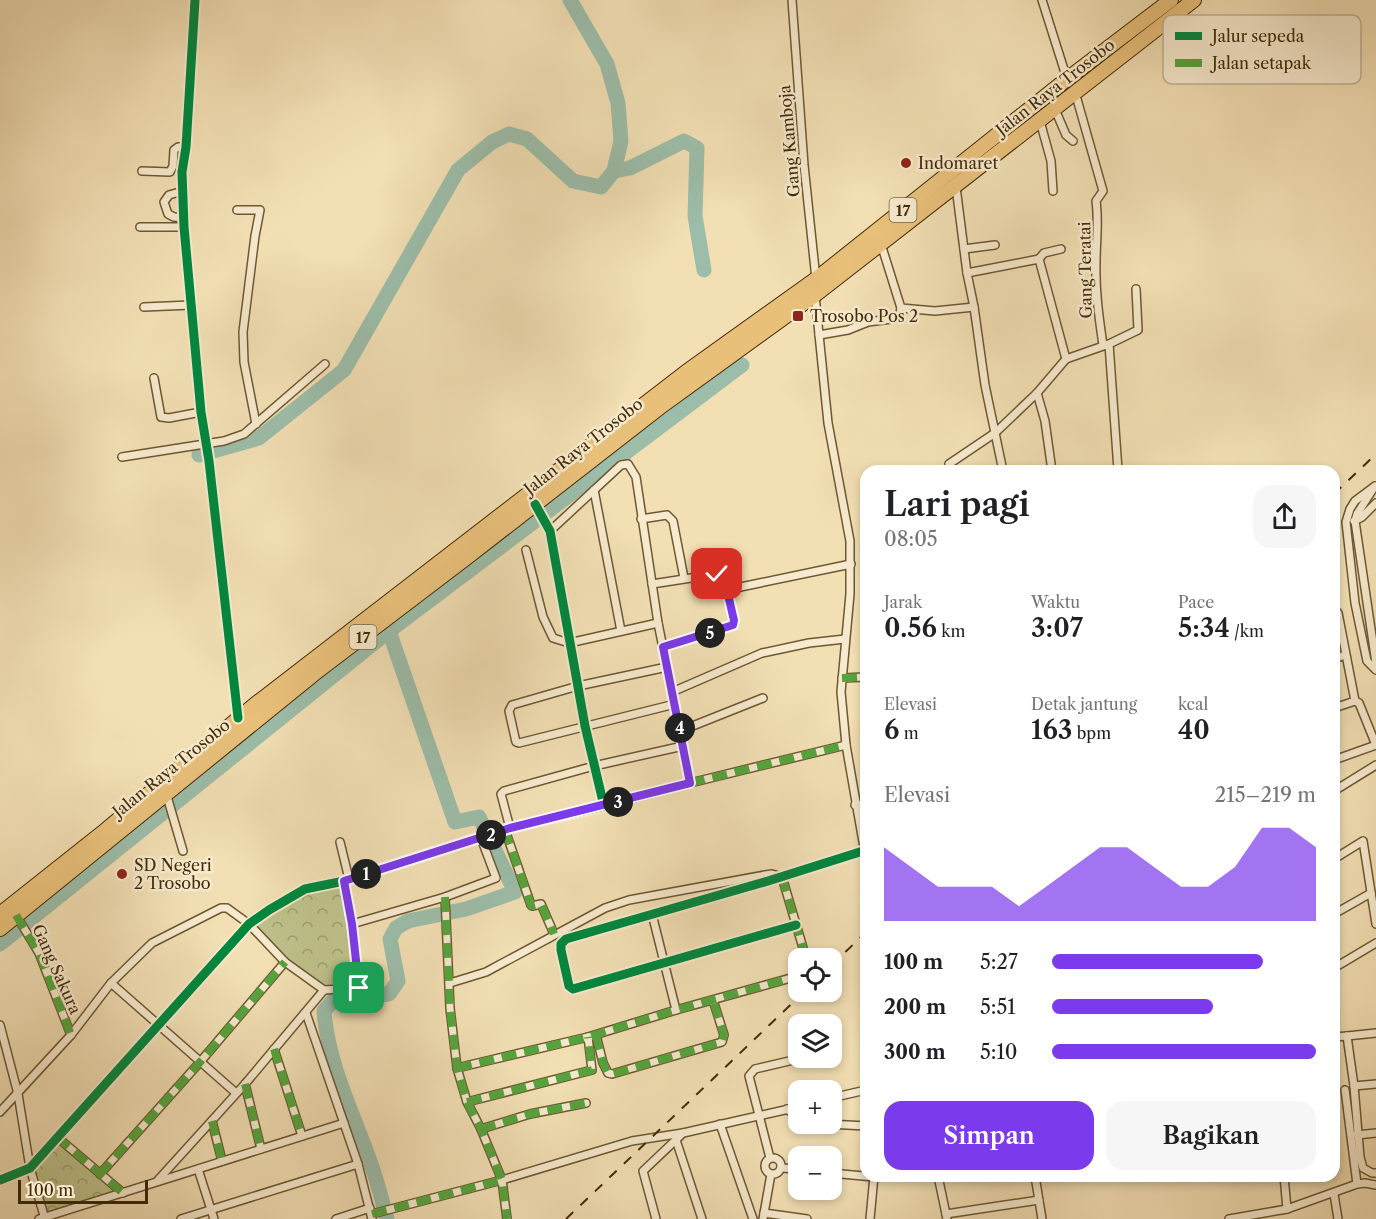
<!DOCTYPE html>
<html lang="id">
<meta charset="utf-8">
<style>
body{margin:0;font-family:"Libre Caslon Text",serif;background:#f6f6f6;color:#202124;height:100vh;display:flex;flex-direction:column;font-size:22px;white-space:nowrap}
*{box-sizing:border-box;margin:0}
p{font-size:20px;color:#757577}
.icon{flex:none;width:33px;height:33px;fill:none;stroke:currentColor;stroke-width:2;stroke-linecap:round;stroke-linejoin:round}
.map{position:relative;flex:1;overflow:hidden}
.side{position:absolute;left:860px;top:465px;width:480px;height:717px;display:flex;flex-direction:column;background:#fff;border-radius:18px;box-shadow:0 3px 9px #0003}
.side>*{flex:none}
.controls{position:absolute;left:788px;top:948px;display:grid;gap:12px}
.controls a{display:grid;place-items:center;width:54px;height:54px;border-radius:12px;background:#fff;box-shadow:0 3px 9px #0003;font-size:30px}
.scale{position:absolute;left:18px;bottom:15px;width:130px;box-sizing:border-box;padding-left:6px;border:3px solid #422b07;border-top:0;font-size:16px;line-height:21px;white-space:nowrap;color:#422b07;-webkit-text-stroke:4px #f7eace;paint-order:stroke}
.pin{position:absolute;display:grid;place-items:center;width:51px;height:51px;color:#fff;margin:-26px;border-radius:12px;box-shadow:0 3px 9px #0006}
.km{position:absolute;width:30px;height:30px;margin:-15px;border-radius:50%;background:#222;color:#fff;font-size:16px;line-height:30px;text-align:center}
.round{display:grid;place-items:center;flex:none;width:63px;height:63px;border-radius:18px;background:#f6f6f6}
.headline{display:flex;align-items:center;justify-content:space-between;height:102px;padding:0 24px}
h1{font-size:33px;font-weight:600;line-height:45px}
.metrics{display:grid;grid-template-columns:repeat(3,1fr);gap:9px;height:102px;padding:6px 24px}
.metrics div{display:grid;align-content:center}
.metrics b{font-size:26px;font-weight:600}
.metrics small{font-size:16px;font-weight:400}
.metrics p{font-size:16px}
.chart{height:168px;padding:12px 24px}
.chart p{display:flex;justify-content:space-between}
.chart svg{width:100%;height:108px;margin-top:6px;fill:#7c3aed;opacity:.7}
.cta{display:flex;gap:12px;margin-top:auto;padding:12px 24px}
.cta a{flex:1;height:69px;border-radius:18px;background:#7c3aed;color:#fff;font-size:24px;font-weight:600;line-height:69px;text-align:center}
.cta a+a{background:#f6f6f6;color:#202124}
ul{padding:0 24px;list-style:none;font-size:20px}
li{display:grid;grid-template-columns:96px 72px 1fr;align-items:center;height:45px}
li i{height:15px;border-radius:8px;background:#7c3aed}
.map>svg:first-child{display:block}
.park{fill:url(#park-crowns);stroke:#807648;stroke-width:1.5}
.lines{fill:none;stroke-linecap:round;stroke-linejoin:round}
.river{stroke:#9cbda9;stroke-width:15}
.street-casing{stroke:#6e5832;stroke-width:10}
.highway-casing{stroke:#422b07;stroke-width:16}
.street{stroke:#f7eace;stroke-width:7}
.highway{stroke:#e9c07a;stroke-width:14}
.rail{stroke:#422b07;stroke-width:2;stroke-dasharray:10 10;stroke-linecap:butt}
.quiet{stroke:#55a43d;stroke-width:8;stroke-dasharray:15 8;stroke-linecap:butt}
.cycleway-casing{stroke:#f7eace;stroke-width:13}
.cycleway{stroke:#00873e;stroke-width:9}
.route-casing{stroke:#fff;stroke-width:12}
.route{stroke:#7c3aed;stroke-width:8}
.poi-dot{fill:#8f2418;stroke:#f7eace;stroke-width:2}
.labels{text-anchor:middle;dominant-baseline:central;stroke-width:5;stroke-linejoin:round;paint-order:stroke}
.shield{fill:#f7eace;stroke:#786443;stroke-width:1.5}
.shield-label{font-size:15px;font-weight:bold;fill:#422b07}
.street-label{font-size:16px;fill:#422b07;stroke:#f7eace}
.poi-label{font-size:16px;fill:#422b07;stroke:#f7eace;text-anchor:start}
.key{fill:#f7eace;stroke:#c1b192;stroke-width:1.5}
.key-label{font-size:16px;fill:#422b07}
</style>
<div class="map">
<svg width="1376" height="1219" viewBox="0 0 1376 1219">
<defs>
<pattern id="park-crowns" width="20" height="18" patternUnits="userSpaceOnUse" patternTransform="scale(1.5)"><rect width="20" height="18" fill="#bec18a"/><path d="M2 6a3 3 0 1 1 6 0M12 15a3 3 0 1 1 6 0" fill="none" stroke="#9c9d6f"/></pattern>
</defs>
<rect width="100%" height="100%" fill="#f2dfb4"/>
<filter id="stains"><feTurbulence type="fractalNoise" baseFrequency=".00333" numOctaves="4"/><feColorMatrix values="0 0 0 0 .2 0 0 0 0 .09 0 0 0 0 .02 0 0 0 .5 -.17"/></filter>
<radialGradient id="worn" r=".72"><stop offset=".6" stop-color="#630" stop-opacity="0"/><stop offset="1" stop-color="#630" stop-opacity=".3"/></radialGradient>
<g class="park">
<path d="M343,882L359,988H324L287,959L251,925L305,890Z"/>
<path d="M57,1137L123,1193L44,1217L30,1168Z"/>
</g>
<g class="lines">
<g class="river">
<path d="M614,171L630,168L684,141L697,148L695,216L704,270"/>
<path d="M199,455L259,438L344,370L458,170L492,142L509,134L527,139L573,181L601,187L614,171L621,141L618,103L607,64L570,0"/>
<path d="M0,944L389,631L742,365"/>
<path d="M387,1219C382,1200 377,1180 370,1161C352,1111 328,1064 324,1011L337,996L364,997L389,994L398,981L390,939L396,928L408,921L466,909L515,892L479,817L455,822L389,631"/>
</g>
<defs>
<g id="street">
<path d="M195,0L186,147L182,172L184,227L201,412L209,461L238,718"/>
<path d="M792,0L804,165L816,279"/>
<path d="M1042,0L1067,79"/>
<path d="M1075,92L1103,191L1096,201C1099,222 1096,241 1096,262C1095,290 1099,318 1103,345"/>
<path d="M1054,107L1066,135L1073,141"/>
<path d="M1040,121L1051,161L1053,191"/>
<path d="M142,171L170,172L173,166L174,150L178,147H186"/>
<path d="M956,187L967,273L974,307L985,385L1003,471"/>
<path d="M183,191L169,195L164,202L168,214L174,217L184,218"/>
<path d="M237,210H260L255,236L243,332L244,362L256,424"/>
<path d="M140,227H184"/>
<path d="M881,244L901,308L935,311L974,307"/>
<path d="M964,249L995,245"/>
<path d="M1039,259L1044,253L1061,249"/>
<path d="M967,273L1039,259L1066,359L1109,344L1118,470"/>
<path d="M815,295L828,423L850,541V594L841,692L846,745L866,859"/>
<path d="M144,307L191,305"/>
<path d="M819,335L848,330L868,322L899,318L901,308"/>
<path d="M1109,344L1138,330L1136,289"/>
<path d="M154,378L161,417L169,418L201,412"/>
<path d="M1037,393L1045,421L1052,471"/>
<path d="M122,457L224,441L244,434L325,364"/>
<path d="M949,464L995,433L1037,393L1066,359"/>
<path d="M1375,486L1355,501L1350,509L1346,522L1355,603L1367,661L1376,670"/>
<path d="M1373,489L1357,514L1355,521L1376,663"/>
<path d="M594,490L621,631"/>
<path d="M641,519L667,515L673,521L684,578"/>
<path d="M1354,521L1362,517L1376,503"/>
<path d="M550,531L621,465L628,464L636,477L658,623L690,783L604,806"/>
<path d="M526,550L543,617L553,638L569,643L658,623"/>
<path d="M652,584L717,574C728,584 730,606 734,620L733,625L728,627L663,647"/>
<path d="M726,590L851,564"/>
<path d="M1334,609L1338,613L1355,701L1334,708"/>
<path d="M1334,659L1345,655"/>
<path d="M667,667L578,686L512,705L509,711L516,742L519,743L675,704"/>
<path d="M842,678L866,677"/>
<path d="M672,692L762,653L809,643L845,639"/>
<path d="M1355,701L1359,703L1376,745"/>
<path d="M680,731L763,698"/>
<path d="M1334,760L1376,745"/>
<path d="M690,783L846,745"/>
<path d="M1334,791L1376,765"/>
<path d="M166,793L183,851"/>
<path d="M855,805L866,804"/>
<path d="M510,828L501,794L504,791L594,766L683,746"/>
<path d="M505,830L531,905L532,906L541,904L554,934"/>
<path d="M340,842L349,879"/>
<path d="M1334,859L1363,841L1376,924"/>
<path d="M782,877L806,958"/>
<path d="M445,897L450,1008L457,1068L467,1102L481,1129L502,1180L507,1219"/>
<path d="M652,914L676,1010"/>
<path d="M1334,914L1371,893"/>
<path d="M16,915L39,953L71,1035"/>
<path d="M352,924L445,897L496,878L481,838"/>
<path d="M796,925L573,989L569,986L561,950V944L566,939L768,881L863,851"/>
<path d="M1334,968L1376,943"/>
<path d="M111,983L236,1093"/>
<path d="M450,983L486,972L605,908L629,900L765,875L772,874L782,877"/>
<path d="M306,1013L358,1164L372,1219"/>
<path d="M0,1025L18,1094L30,1168L45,1219"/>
<path d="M1376,1033L1347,1036L1354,1086L1360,1157L1363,1168L1372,1173H1376"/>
<path d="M596,1035L603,1063L608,1073L612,1074L722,1042L724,1035L713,1000"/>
<path d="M1334,1037L1347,1036"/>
<path d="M274,1049L302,1136"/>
<path d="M457,1068L588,1037L676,1010L798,976"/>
<path d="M245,1084L261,1149"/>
<path d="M1354,1086L1376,1084"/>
<path d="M864,1090L866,1101"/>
<path d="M1345,1090L1357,1184"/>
<path d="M831,1098L866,1090"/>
<path d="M467,1102L592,1070L588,1037"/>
<path d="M787,1109L798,1118"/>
<path d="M0,1112L71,1035L111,983L152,943L221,908H227L249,924L285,962L324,990L359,988L352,924L344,881"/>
<path d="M212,1121L222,1161"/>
<path d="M720,1124L753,1219"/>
<path d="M828,1124L866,1126"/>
<path d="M481,1129L530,1114L586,1103"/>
<path d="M1357,1135L1376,1133"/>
<path d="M57,1137L123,1193"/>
<path d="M676,1140L702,1219"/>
<circle cx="773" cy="1166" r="8"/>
<path d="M770,1158L749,1076L755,1069L802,1058"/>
<path d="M781,1168L798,1169"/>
<path d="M198,1169L214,1219"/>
<path d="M831,1173L874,1177L886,1176"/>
<path d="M100,1174L201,1061L285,962"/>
<path d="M938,1176L947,1219"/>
<path d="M1035,1176L1042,1219"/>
<path d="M1284,1176L1287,1209"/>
<path d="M0,1180L30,1168L249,924L269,910L305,889L344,881L510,828L604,806L585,726L550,531L535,504"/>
<path d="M158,1180L245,1084L324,990"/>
<path d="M1334,1194L1338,1219"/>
<path d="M764,1213L807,1219"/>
<path d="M372,1214L502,1180L632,1141L683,1133"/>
<path d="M946,1214L1039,1200"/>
<path d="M39,1219L344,1123"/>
<path d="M181,1219L358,1164"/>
<path d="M336,1219L370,1208"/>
<path d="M656,1219L643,1171L683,1133L798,1107"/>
<path d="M763,1219L771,1174"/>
<path d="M870,1219L874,1176"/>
<path d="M1229,1219L1287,1209L1357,1184L1365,1183L1376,1185"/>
</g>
<g id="highway">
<path d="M0,914L102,833L253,706L686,372L816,279L1067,79L1171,0"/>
<path d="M0,929L314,674L465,559L663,405L815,295L1194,0"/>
</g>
</defs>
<use href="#street" class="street-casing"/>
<use href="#highway" class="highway-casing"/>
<use href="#street" class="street"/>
<use href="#highway" class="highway"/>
<g class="rail">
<path d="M1334,494L1376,454"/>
<path d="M831,966L866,932"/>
<path d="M566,1219L804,992"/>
</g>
<g class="quiet">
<path d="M842,678L866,677"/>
<path d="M690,783L846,745"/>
<path d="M505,830L531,905L532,906L541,904L554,934"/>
<path d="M782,877L806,958"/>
<path d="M445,897L450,1008L457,1068L467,1102L481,1129L502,1180L507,1219"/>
<path d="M16,915L39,953L71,1035"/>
<path d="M596,1035L603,1063L608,1073L612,1074L722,1042L724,1035L713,1000"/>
<path d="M274,1049L302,1136"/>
<path d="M457,1068L588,1037L676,1010L798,976"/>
<path d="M245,1084L261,1149"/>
<path d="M467,1102L592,1070L588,1037"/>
<path d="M212,1121L222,1161"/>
<path d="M481,1129L530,1114L586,1103"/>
<path d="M57,1137L123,1193"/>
<path d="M100,1174L201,1061L285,962"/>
<path d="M372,1214L502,1180"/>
</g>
<defs>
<g id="cycleway">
<path d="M195,0L186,147L182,172L184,227L201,412L209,461L238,718"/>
<path d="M796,925L573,989L569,986L561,950V944L566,939L768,881L863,851"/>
<path d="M0,1180L30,1168L249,924L269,910L305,889L344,881L510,828L604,806L585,726L550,531L535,504"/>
</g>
</defs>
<use href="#cycleway" class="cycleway-casing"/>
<use href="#cycleway" class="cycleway"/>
</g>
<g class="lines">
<defs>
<path id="route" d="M359,988L352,924L344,881L510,828L690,783L663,647L733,625L734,620C730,606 728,584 717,574"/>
</defs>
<use href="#route" class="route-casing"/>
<use href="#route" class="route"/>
</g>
<g class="poi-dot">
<circle cx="906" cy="163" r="6"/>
<rect x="792" y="310" width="12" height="12" rx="3"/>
<circle cx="122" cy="874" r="6"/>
</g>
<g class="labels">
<g class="shield">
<rect x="889.5" y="198" width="27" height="24" rx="4.5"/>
<rect x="349.5" y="625" width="27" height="24" rx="4.5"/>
</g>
<g class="shield-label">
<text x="903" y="210">17</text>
<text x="363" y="637">17</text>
</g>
<g class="street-label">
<text transform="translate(1055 87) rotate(-38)">Jalan Raya Trosobo</text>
<text transform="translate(789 141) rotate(-95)">Gang Kamboja</text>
<text transform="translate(1085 270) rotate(-91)">Gang Teratai</text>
<text transform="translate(583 446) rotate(-38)">Jalan Raya Trosobo</text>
<text transform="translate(171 768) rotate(-39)">Jalan Raya Trosobo</text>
<text transform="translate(57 969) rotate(66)">Gang Sakura</text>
</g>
<g class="poi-label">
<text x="918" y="163">Indomaret</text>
<text x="810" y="316">Trosobo Pos 2</text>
<text x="134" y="865">SD Negeri<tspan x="134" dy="18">2 Trosobo</tspan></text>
</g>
</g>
<rect x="1163" y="15" width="198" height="69" rx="9" class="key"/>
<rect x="1175" y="32" width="27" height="8" fill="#00873e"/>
<rect x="1175" y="59" width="27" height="8" fill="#55a43d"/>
<g class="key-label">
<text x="1212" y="42">Jalur sepeda</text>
<text x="1212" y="69">Jalan setapak</text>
</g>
<rect width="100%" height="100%" filter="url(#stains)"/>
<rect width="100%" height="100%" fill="url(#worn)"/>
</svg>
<div class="controls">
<a><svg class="icon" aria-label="locate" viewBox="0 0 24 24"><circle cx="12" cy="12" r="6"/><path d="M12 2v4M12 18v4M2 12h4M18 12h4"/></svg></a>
<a><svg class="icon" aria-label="layers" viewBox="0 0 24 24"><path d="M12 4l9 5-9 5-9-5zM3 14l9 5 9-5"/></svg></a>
<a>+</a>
<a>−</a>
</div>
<div class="scale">100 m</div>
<div class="pin" style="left:359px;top:988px;background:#1e9e55"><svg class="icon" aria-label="arrive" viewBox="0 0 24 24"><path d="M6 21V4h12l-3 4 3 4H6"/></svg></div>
<div class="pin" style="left:717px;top:574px;background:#d93025"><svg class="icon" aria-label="check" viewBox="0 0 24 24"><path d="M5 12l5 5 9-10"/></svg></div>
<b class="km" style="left:366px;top:874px">1</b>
<b class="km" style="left:491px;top:835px">2</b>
<b class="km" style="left:618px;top:802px">3</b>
<b class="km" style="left:680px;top:728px">4</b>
<b class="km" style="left:710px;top:633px">5</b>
<section class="side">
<div class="headline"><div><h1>Lari pagi</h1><p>08:05</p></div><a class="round"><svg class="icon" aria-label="share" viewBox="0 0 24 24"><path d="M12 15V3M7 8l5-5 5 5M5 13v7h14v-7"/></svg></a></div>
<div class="metrics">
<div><p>Jarak</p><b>0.56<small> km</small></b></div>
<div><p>Waktu</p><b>3:07</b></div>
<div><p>Pace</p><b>5:34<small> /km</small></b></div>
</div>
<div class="metrics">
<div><p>Elevasi</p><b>6<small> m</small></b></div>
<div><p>Detak jantung</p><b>163<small> bpm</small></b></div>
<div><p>kcal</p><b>40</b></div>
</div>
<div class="chart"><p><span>Elevasi</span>215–219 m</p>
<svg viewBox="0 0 160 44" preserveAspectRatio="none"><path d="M0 44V14L10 22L20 30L30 30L40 30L50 38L60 30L70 22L80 14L90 14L100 22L110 30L120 30L130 22L140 6L150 6L160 14V44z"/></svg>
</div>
<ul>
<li><b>100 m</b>5:27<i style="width:80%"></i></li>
<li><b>200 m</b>5:51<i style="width:61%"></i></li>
<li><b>300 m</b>5:10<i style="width:100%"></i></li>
</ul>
<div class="cta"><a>Simpan</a><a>Bagikan</a></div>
</section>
</div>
